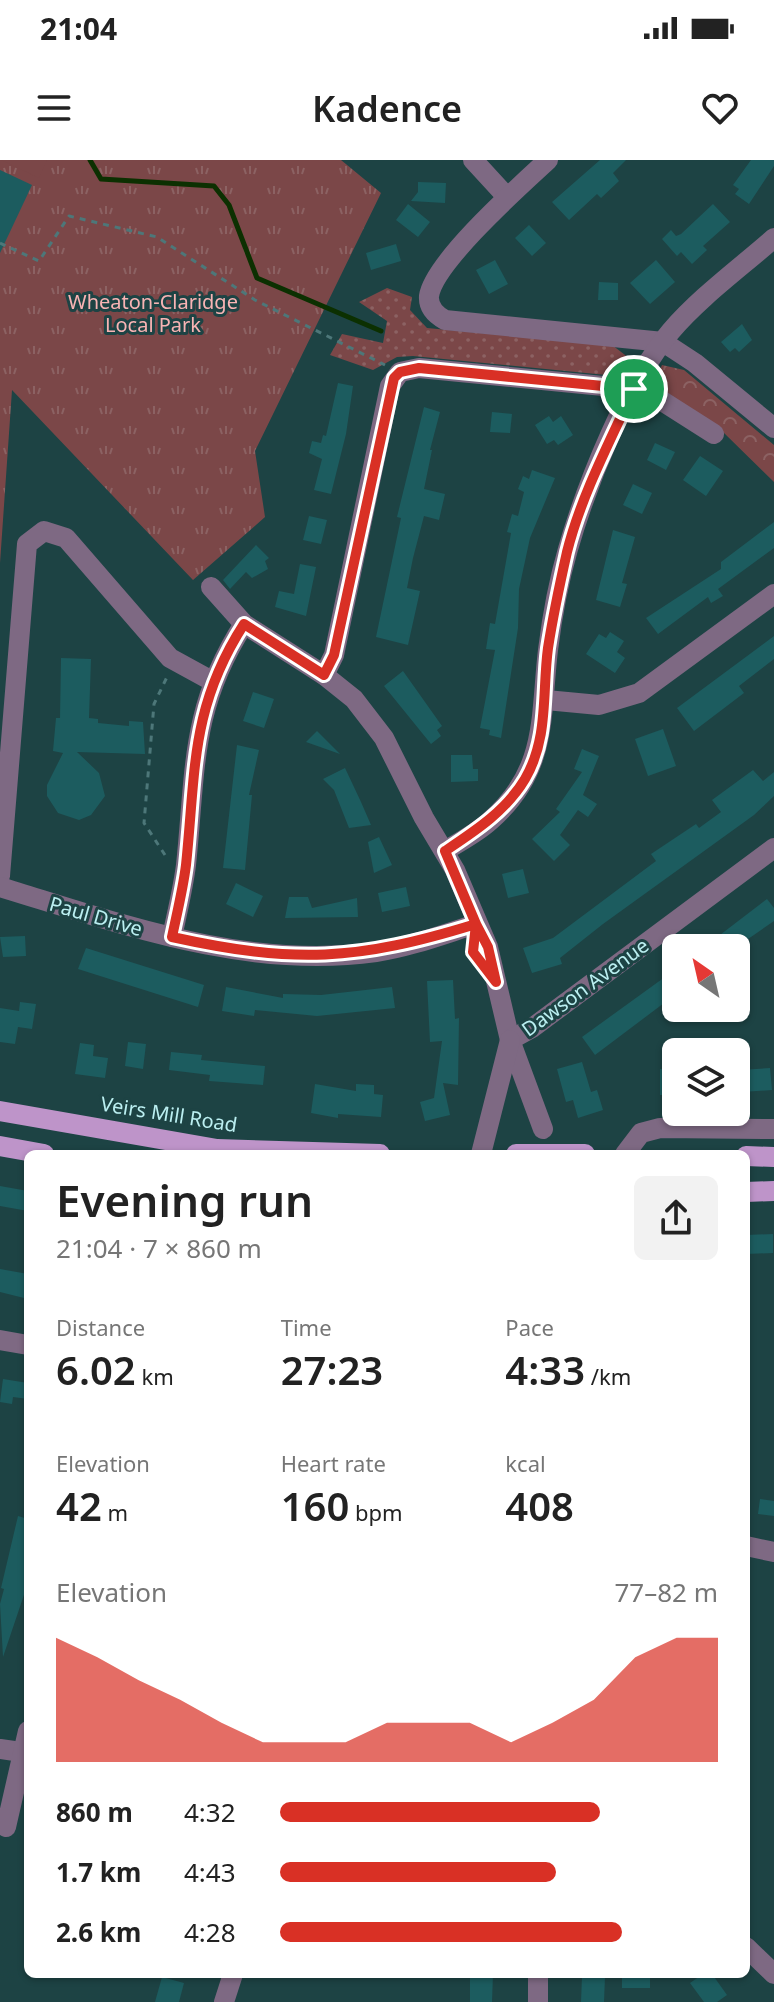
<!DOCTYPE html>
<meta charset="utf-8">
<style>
body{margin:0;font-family:"Noto Sans",sans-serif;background:#f2f2f2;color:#222;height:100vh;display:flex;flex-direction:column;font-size:30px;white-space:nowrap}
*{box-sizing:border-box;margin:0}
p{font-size:26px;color:#767676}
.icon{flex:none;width:44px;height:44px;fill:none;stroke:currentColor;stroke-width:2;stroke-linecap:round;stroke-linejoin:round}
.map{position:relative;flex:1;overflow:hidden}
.sheet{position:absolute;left:24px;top:990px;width:726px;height:828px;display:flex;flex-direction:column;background:#fff;border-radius:12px;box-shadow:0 2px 6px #0004}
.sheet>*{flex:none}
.needle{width:52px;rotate:326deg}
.tools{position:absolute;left:662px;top:774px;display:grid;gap:16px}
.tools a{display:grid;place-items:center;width:88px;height:88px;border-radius:12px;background:#fff;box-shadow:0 2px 6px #0004;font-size:40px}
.pin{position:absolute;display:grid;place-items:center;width:68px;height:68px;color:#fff;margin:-34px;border:4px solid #fff;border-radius:50%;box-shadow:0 2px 8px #0007}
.round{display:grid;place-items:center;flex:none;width:84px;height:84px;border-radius:12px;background:#f2f2f2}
.head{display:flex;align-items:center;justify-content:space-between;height:136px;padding:0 32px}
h1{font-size:44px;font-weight:600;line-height:60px}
.stats{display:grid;grid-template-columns:repeat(3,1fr);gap:12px;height:136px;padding:8px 32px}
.stats div{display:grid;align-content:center}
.stats b{font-size:40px;font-weight:600}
.stats small{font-size:22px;font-weight:400}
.stats p{font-size:22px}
.chart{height:224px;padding:16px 32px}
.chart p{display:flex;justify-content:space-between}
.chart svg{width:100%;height:144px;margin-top:8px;fill:#d93025;opacity:.7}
ul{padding:0 32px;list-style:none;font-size:26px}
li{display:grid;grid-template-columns:128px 96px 1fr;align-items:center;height:60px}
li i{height:20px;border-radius:10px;background:#d93025}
.status{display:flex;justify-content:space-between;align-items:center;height:56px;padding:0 40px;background:#fff;direction:ltr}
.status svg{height:22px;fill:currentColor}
header{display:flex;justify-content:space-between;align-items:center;height:104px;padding:0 32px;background:#fff;font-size:36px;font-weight:600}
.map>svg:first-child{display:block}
.grass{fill:url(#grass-dots)}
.forest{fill:url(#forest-crowns)}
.park{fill:url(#park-tufts)}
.garden{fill:#7b4748}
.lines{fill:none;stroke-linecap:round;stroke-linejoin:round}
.stream{stroke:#0c3001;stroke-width:5}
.building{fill:#1c5c5f}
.path{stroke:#4d7779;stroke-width:3;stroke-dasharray:6 6;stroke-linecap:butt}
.minor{stroke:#7e6983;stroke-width:20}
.major{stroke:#be94c9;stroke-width:20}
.route-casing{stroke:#fff;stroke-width:16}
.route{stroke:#d93025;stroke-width:10}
.labels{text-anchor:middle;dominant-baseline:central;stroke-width:6;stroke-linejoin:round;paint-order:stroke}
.park-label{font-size:20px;fill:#f9b4b4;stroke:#1d4344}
.street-label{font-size:20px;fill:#bbeff1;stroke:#1d4344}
</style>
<div class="status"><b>21:04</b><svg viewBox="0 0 49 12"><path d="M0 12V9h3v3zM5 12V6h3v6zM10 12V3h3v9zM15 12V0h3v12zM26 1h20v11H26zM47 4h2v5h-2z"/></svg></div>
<header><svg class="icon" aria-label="menu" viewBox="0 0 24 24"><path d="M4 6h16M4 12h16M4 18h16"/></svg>Kadence<svg class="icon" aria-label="heart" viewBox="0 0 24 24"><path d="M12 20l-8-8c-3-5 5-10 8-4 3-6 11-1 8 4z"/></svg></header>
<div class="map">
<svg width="774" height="1842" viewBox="0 0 774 1842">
<defs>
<pattern id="grass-dots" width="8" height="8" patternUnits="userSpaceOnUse" patternTransform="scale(2)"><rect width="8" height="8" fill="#7b4748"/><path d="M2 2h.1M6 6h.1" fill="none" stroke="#8c6263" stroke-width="1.8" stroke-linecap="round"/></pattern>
<pattern id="forest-crowns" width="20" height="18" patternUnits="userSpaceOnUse" patternTransform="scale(2)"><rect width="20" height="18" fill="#7b4748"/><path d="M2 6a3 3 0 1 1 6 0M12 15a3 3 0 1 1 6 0" fill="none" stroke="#8c6263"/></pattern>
<pattern id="park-tufts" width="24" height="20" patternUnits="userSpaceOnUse" patternTransform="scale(2)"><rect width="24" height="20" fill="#7b4748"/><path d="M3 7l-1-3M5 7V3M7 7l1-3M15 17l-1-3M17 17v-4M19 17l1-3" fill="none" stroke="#8c6263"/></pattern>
</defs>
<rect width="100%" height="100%" fill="#1d4344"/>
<path class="grass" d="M387,128L412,137L410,150L427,168L612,185L629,198L622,212L606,215L413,196L397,197L373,210L330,195L342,174L383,183L387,161L359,142Z"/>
<path class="forest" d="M662,205L684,210L774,285V322L723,272L653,224Z"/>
<path class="park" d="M0,0H341L381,33L255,291L265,357L193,420L12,230L0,403Z"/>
<path class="garden" d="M1,0H47L39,18Z"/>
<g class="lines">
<path class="stream" d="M90,0L101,19L214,26L229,45L257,118L381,171"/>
</g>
<g class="building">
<path d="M600,0H626L613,13L619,21L601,38L597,34L569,60L552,42Z"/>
<path d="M751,0H774V6L749,44L735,34L739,29L733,25Z"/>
<path d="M0,10L32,25L0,93Z"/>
<path d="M418,22L446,23L445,43L411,41L418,32Z"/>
<path d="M408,44L430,62L418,77L396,60Z"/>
<path d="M713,44L730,62L703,86L707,90L692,104L681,92L677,96L662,79L671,70L676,76L681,74Z"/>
<path d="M529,65L546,83L532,96L515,78Z"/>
<path d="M396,84L401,101L371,110L366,93Z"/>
<path d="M495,100L508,124L489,134L476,110Z"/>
<path d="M656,100L675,122L650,144L630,123Z"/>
<path d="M599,122L618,123V140H598Z"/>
<path d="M742,164L752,180L739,192L735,188L730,192L721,182Z"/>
<path d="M338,223L353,226L346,274L331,334L314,330L322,299L309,293L312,281L321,283L323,275L326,276Z"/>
<path d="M424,247L440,252L430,290H432L424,329L445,334L439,360L424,356L413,398L407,428L420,431L408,485L376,477L401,358L397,357Z"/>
<path d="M492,252L512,254L510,273L490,272Z"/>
<path d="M549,256L553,262L561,256L573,275L558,285L554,280L547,284L535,265Z"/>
<path d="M655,283L675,292L666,310L647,300Z"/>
<path d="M700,296L723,311L706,336L683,320Z"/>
<path d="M532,310L555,318L530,378L519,429L518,468L501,578L489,575L490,570L480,568L495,490L486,489L490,463L495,464L511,373L507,372L512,354L518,356L524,332L518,329L523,316L529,319Z"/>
<path d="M633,324L652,333L642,354L623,345Z"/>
<path d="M309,356L327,360L321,384L303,380Z"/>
<path d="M774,362V388L718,429L723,436L711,443L708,437L658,474L646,458L721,409V402Z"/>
<path d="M613,370L635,377L622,423L627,424L620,447L596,440Z"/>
<path d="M256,385L269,398L265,401L268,409L252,418L246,412L230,429L223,420Z"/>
<path d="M300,404L316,407L306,456L275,447L279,431L294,434Z"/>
<path d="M610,472L624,481L617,492L625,498L615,513L586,494L599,474L606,478Z"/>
<path d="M774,476V499L739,526L744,533L694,571L677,548Z"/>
<path d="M61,498L91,499L89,558L98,559V563L129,566V561L143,562L145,594L77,592L99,613L105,636L91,655L79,660L58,653L47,636V625L63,593L53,591L56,558H60Z"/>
<path d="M403,511L442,566L437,570L441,576L431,584L384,526Z"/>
<path d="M253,532L274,539L264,568L243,561Z"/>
<path d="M663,569L676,606L648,616L635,579Z"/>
<path d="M317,571L340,594L306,582Z"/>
<path d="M237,585L259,590L249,635H252L245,710L223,708Z"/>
<path d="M582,589L599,596L583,635L597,644L588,657L578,650L560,675L570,685L554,701L532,679L560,652L556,649L582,612L574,609Z"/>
<path d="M451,595H472L473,609H478V621L451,622Z"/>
<path d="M345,608L361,642L371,665L349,668L334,630L323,619Z"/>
<path d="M753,610L763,621L774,612V636L754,655L603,764L560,798L562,804L532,813L523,788L553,778L656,701L651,694L696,664L699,668L721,652L712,640Z"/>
<path d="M379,677L392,705L374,713L368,682Z"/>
<path d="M523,709L529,733L508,738L502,714Z"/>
<path d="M236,723L263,736L253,757L226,744Z"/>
<path d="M406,727L410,746L382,752L378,733Z"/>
<path d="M289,737H308L312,748L357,738L358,757L285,758Z"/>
<path d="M767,739L774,748V761L735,788H724L716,778Z"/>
<path d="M25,776L26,796L3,797L0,777Z"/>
<path d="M86,788L204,825L198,847L78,809Z"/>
<path d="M676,809V834L595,895L582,877Z"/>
<path d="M453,820L455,859L459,858L458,925L443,923L450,955L425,961L420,942L434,938L442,881L430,882L427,821Z"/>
<path d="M226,827L283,838V834L321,835L392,827L395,848L317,856L255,850L254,856L222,851Z"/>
<path d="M20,842L36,844L32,869L18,867L15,884L0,882V848L19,851Z"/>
<path d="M128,882L146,884L143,909L125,906Z"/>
<path d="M80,883L94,885L93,896L108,898L105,918L75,914Z"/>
<path d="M171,892L202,895L201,900L265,906L263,925L209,921L210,915L169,910Z"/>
<path d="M582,902L591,932L597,930L603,950L578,958L573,940L566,942L557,909Z"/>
<path d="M770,908L772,930L742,932L741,910Z"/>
<path d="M660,909L676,910V935H660Z"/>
<path d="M315,924L356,931V924L374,925V934L383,935L381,957L338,954V958L311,953Z"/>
<path d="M0,1026L28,1031V1051L0,1046Z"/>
<path d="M773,1074V1093L746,1094V1075Z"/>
<path d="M0,1109L28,1114V1139L0,1132Z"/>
<path d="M3,1219L28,1223V1239L13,1237L12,1244L0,1242Z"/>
<path d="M760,1339L774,1341V1356L758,1354Z"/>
<path d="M18,1356L28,1359V1423L3,1497L0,1444L4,1429L1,1428Z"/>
<path d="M470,1814H493L492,1842H470Z"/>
<rect x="622" y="1814" width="28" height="14"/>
<path d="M703,1814H712L727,1835L717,1842H704L690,1823Z"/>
<path d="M582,1816L605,1817L604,1842H581Z"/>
<path d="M162,1817L184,1823L179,1842H155Z"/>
</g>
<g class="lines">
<g class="path">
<path d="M0,83L39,101L69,56L157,77L255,140L385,205"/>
<path d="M165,695L144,663L154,544L167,517"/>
</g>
<g class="minor">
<path d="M473,0L507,37"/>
<path d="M548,0C521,25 434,102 429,136C428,148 436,155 445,160L663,182L695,203L774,268"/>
<path d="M211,427L244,464L324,515L354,539L384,578L424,658L455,710L488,787L510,880L543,969"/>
<path d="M324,515L334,495L390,226L400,212L419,208L634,229L659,239L714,274"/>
<path d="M546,540L599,545L639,533L774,434"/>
<path d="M445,691C459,682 477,673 490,661C548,610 540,558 548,490C552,457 559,420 568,389C587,323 627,223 671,171C700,137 740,108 774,78"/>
<path d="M0,716L27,384L44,371L66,378L170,498L212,521"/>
<path d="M0,727C122,764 246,810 376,792C410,787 444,774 476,764"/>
<path d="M172,777C177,753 183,729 186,705C196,610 190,548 244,464"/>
<path d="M510,880L532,868L774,688"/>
<path d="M481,994L510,880"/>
<path d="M625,994L641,973L660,968L774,969"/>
<path d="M0,1180L28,1185"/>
<path d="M746,1386L774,1392"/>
<path d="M0,1589L28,1593"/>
<path d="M6,1667L28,1571"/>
<path d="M746,1787L774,1814"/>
<path d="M224,1842L233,1814"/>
<path d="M538,1842V1814"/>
</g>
<g class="major">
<path d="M0,951L217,989L380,994"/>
<path d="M0,986L44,994"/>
<path d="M516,994H585"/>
<path d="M746,996L774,997"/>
<path d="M746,1032L774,1031"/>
</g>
</g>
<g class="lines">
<defs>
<path id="route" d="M634,229L419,208L400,212L394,218L334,495L324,515L244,464C190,548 196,610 186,705C183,729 177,753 172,777C295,804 356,801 476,764L488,787L496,822L473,792L476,764L445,691C475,671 506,651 525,619C549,578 542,532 548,488C553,456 560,423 567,392C581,336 610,281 634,229"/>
</defs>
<use href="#route" class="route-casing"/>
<use href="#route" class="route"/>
</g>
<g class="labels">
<g class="park-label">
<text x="153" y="141">Wheaton-Claridge<tspan x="153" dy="23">Local Park</tspan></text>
</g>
<g class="street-label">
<text transform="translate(96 756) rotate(16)">Paul Drive</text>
<text transform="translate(585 827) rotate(-36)">Dawson Avenue</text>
<text transform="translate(169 954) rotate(9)">Veirs Mill Road</text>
</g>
</g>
</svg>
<div class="tools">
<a><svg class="needle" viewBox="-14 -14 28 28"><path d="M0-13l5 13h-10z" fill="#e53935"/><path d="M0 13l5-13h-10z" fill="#767676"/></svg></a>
<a><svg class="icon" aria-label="layers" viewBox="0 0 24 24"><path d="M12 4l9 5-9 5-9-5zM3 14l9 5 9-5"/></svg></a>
</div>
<div class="pin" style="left:634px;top:229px;background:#1e9e55"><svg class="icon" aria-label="arrive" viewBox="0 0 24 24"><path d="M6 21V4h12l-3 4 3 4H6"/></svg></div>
<section class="sheet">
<div class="head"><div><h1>Evening run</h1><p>21:04 · 7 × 860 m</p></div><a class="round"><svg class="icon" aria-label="share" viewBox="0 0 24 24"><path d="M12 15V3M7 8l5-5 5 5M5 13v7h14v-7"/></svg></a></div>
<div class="stats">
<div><p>Distance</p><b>6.02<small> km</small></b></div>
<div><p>Time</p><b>27:23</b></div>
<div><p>Pace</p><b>4:33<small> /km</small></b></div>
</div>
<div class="stats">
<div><p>Elevation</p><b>42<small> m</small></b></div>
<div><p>Heart rate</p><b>160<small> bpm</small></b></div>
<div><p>kcal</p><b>408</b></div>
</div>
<div class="chart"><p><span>Elevation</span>77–82 m</p>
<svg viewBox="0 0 160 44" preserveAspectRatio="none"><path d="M0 44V6L10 12L20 19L30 25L40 32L50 38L60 38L70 38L80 32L90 32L100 32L110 38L120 32L130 25L140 12L150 6L160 6V44z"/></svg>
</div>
<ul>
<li><b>860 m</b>4:32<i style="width:73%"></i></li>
<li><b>1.7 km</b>4:43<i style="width:63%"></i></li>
<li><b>2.6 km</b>4:28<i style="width:78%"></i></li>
</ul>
</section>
</div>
